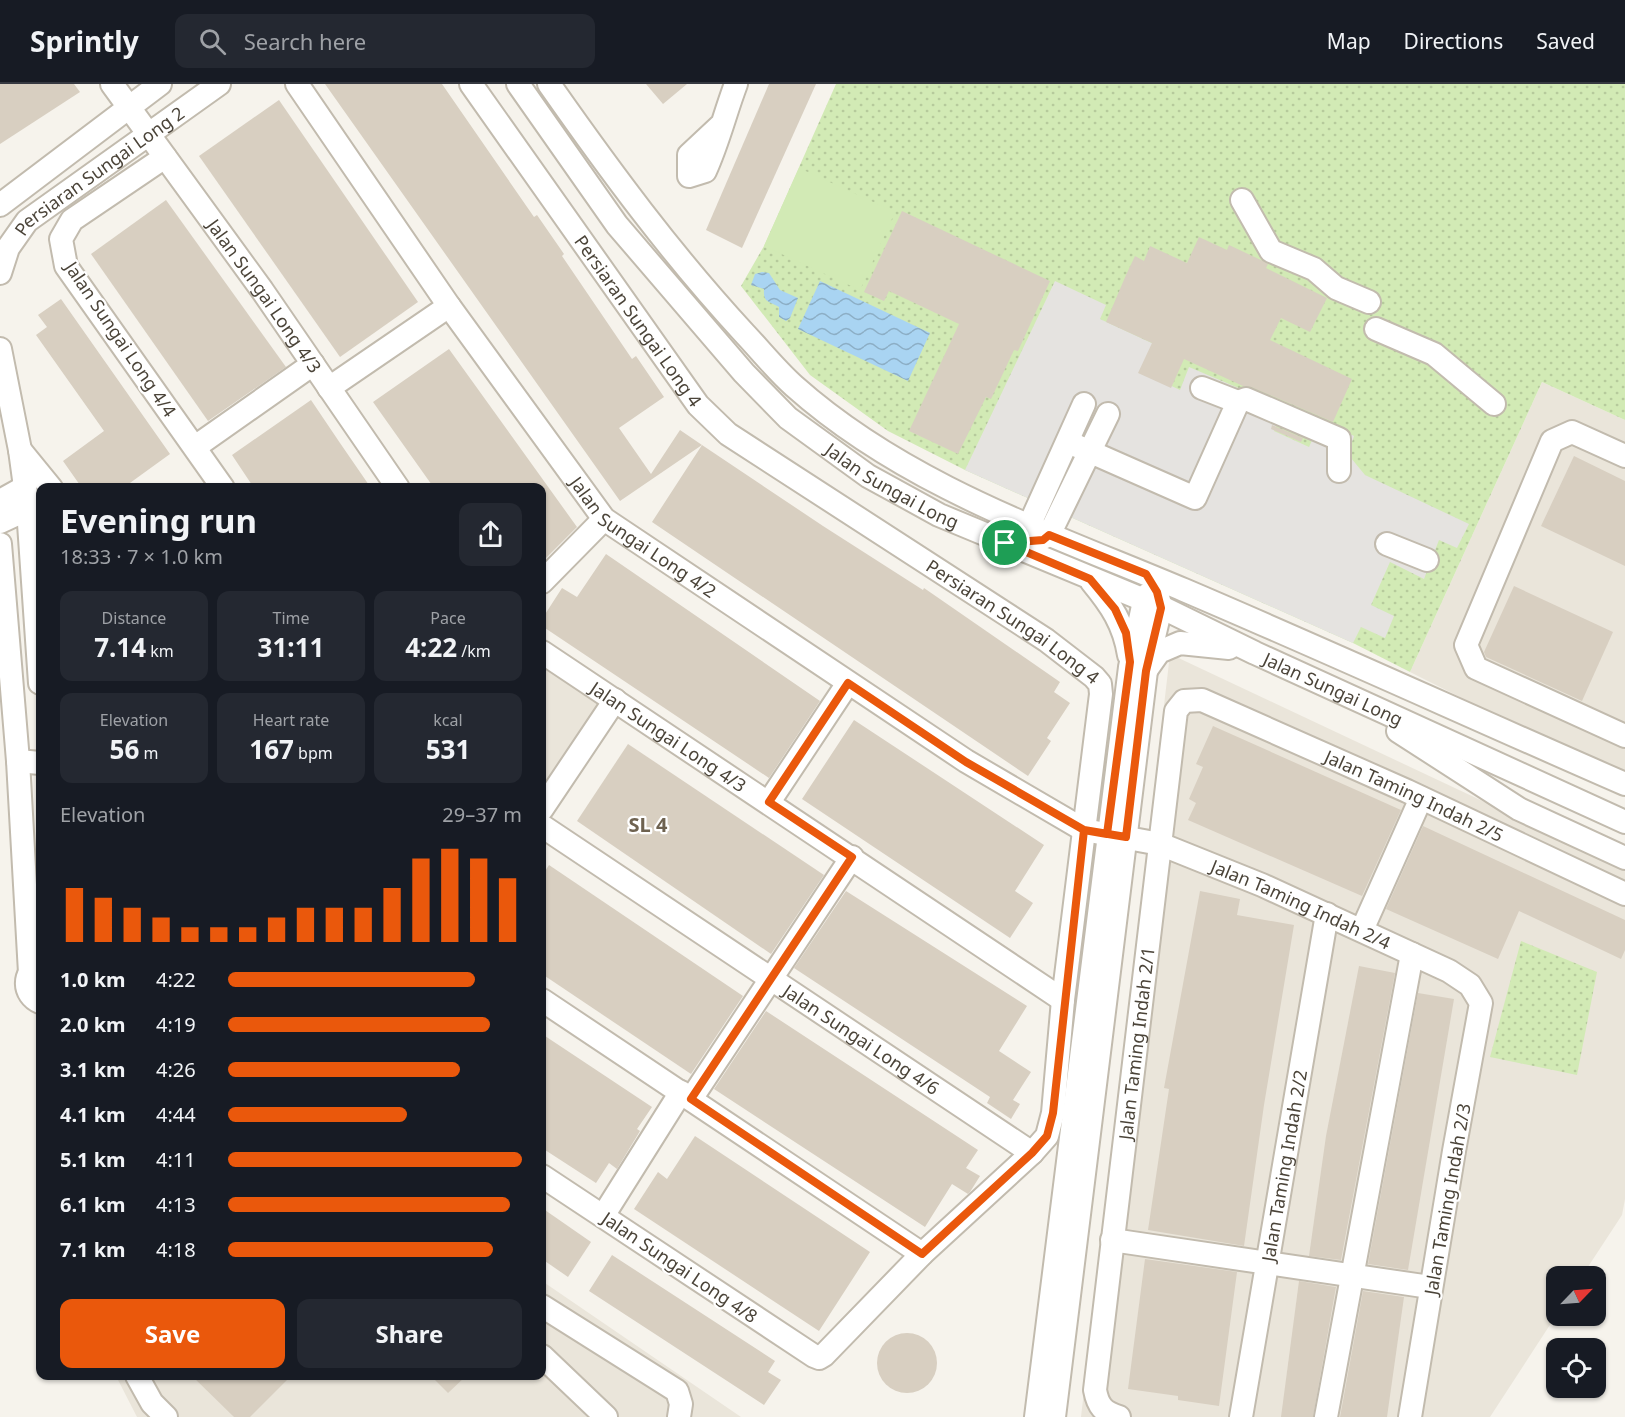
<!DOCTYPE html>
<meta charset="utf-8">
<style>
body{margin:0;font-family:"Noto Sans",sans-serif;background:#242831;color:#f1f3f6;height:100vh;display:flex;flex-direction:column;font-size:22px;white-space:nowrap}
*{box-sizing:border-box;margin:0}
p{font-size:20px;color:#9ea1a6}
.icon{flex:none;width:33px;height:33px;fill:none;stroke:currentColor;stroke-width:2;stroke-linecap:round;stroke-linejoin:round}
.map{position:relative;flex:1;overflow:hidden}
.side{position:absolute;left:36px;top:399px;width:510px;height:897px;display:flex;flex-direction:column;background:#171b24;border-radius:12px;box-shadow:0 2px 4px #0004}
.side>*{flex:none}
.needle{width:39px;rotate:65deg}
.fabs{position:absolute;left:1546px;top:1182px;display:grid;gap:12px}
.fabs a{display:grid;place-items:center;width:60px;height:60px;border-radius:12px;background:#171b24;box-shadow:0 2px 4px #0004;font-size:30px}
.pin{position:absolute;display:grid;place-items:center;width:51px;height:51px;color:#fff;margin:-26px;border:3px solid #fff;border-radius:50%;box-shadow:0 2px 6px #0007}
.round{display:grid;place-items:center;flex:none;width:63px;height:63px;border-radius:12px;background:#242831}
.head{display:flex;align-items:center;justify-content:space-between;height:102px;padding:0 24px}
h1{font-size:33px;font-weight:700;line-height:45px}
.figures{display:grid;grid-template-columns:repeat(3,1fr);gap:9px;height:102px;padding:6px 24px}
.figures div{display:grid;align-content:center;border-radius:12px;background:#242831;text-align:center}
.figures b{font-size:26px;font-weight:700}
.figures small{font-size:16px;font-weight:400}
.figures p{font-size:16px}
.chart{height:168px;padding:12px 24px}
.chart p{display:flex;justify-content:space-between}
.chart svg{width:100%;height:108px;margin-top:6px;stroke:#ea580c;stroke-width:6}
.action{display:flex;gap:12px;margin-top:auto;padding:12px 24px}
.action a{flex:1;height:69px;border-radius:12px;background:#ea580c;color:#fff;font-size:24px;font-weight:700;line-height:69px;text-align:center}
.action a+a{background:#242831;color:#f1f3f6}
ul{padding:0 24px;list-style:none;font-size:20px}
li{display:grid;grid-template-columns:96px 72px 1fr;align-items:center;height:45px}
li i{height:15px;border-radius:8px;background:#ea580c}
header{display:flex;align-items:center;gap:36px;box-sizing:border-box;height:84px;padding:0 30px;background:#171b24;border-bottom:2px solid #363941}
header strong{font-size:28px}
nav{display:flex;gap:33px;margin-inline-start:auto;font-size:21px}
.search{width:420px;height:54px;background:#242831;display:flex;align-items:center;gap:15px;box-sizing:border-box;padding:0 21px;border-radius:12px;color:#9ea1a6;font-size:22px}
.map>svg:first-child{display:block}
.residential{fill:#eae5da}
.green{fill:url(#green-dots)}
.pitch{fill:#d2eab5}
.parking{fill:#e5e3e0}
.water{fill:url(#water-waves)}
.building{fill:#d8cfc1}
.lines{fill:none;stroke-linecap:round;stroke-linejoin:round}
.minor-casing{stroke:#c2bbae;stroke-width:26}
.minor{stroke:#fff;stroke-width:22}
.route-casing{stroke:#fff;stroke-width:12}
.route{stroke:#ea580c;stroke-width:8}
.labels{text-anchor:middle;dominant-baseline:central;stroke-width:4.5;stroke-linejoin:round;paint-order:stroke}
.street-label{font-size:18px;fill:#4b4439;stroke:#fff}
.neighbourhood-label{font-size:20px;font-weight:bold;fill:#6e6250;stroke:#fff}
</style>
<header>
<strong>Sprintly</strong>
<div class="search"><svg class="icon" aria-label="search" viewBox="0 0 24 24"><circle cx="10" cy="10" r="6"/><path d="M15 15l6 6"/></svg>Search here</div>
<nav><a>Map</a><a>Directions</a><a>Saved</a></nav>
</header>
<div class="map">
<svg width="1625" height="1333" viewBox="0 0 1625 1333">
<defs>
<pattern id="green-dots" width="8" height="8" patternUnits="userSpaceOnUse" patternTransform="scale(1.5)"><rect width="8" height="8" fill="#d2eab5"/><path d="M2 2h.1M6 6h.1" fill="none" stroke="#b6ca9c" stroke-width="1.8" stroke-linecap="round"/></pattern>
<pattern id="water-waves" width="16" height="10" patternUnits="userSpaceOnUse" patternTransform="scale(1.5)"><rect width="16" height="10" fill="#a9d4f2"/><path d="M0 5q4-4 8 0t8 0" fill="none" stroke="#8caec5"/></pattern>
</defs>
<rect width="100%" height="100%" fill="#f6f3ec"/>
<g class="residential">
<path d="M1542,298L1625,336V696L1410,588Z"/>
<path d="M542,570L611,617L542,721Z"/>
<path d="M1170,570L1625,784V1115L1622,1131L1582,1192H1557V1230L1490,1333H1081Z"/>
<path d="M542,1197L741,1333H137L116,1292H542Z"/>
</g>
<g class="green">
<path d="M836,0H1625V336L1542,298L1410,588L1353,559L965,386L888,347L810,291L741,202L764,162Z"/>
<path d="M1521,857L1597,888L1577,991L1490,973Z"/>
</g>
<path class="pitch" d="M799,84L895,128L860,206L764,162Z"/>
<path class="parking" d="M1055,197L1106,221L1100,235L1156,261L1144,289L1180,306L1189,283L1283,323L1274,347L1309,363L1321,336L1354,352L1349,367L1351,374L1365,391L1469,440L1457,464L1439,456L1424,495L1390,478L1371,521L1394,532L1385,554L1361,543L1353,559L965,386Z"/>
<g class="water">
<path d="M762,188L769,189L780,206L798,214L790,234L786,237L779,233V223C769,217 763,219 764,205L751,201L755,190Z"/>
<path d="M820,197L930,249L908,297L798,245Z"/>
</g>
<g class="building">
<path d="M0,0H74L80,8L0,60Z"/>
<path d="M325,0H442L534,133L537,131L564,170L562,172L632,275L636,272L664,313L619,344L651,390L680,346L702,361L620,417Z"/>
<path d="M646,0H687L663,20Z"/>
<path d="M769,0H816L742,164L706,146Z"/>
<path d="M279,16L418,218L340,273L199,72Z"/>
<path d="M166,116L286,283L208,337L91,170Z"/>
<path d="M902,127L1050,197L1018,267L1014,266L991,315L986,313L958,370L909,347L959,240L889,207L884,217L864,208Z"/>
<path d="M1199,153L1227,166L1229,161L1263,177L1268,180L1266,184L1327,214L1310,248L1281,234L1270,256L1352,295L1333,338L1251,303L1243,302L1184,275L1171,304L1138,289L1152,259L1106,238L1126,191L1135,172L1144,177L1150,162L1187,179Z"/>
<path d="M61,215L170,370L123,404H82L63,377L104,347L36,251L47,243L38,231Z"/>
<path d="M449,265L577,443L546,474L542,467V404H434L373,318Z"/>
<path d="M311,316L340,359L371,404H254L232,371Z"/>
<path d="M1272,341L1303,354L1301,358L1271,345Z"/>
<path d="M702,361L823,442L923,506L924,504L1060,598L1054,608L1070,619L1047,654L1051,657L1028,692L652,438Z"/>
<path d="M1574,372L1625,397V482L1541,442Z"/>
<path d="M606,470L820,617L769,694L542,542V535L562,504L577,513Z"/>
<path d="M1514,502L1613,548L1582,617L1486,573L1484,568Z"/>
<path d="M854,636L1044,761L1015,807L1033,819L1010,854L802,715Z"/>
<path d="M1213,642L1401,726L1362,812L1188,736L1196,719L1189,715L1203,683L1196,680Z"/>
<path d="M628,660L824,791L771,870L577,737Z"/>
<path d="M1423,742L1625,836V866L1621,875L1519,827L1498,875L1386,825Z"/>
<path d="M549,781L743,912L691,990L542,890V792Z"/>
<path d="M846,807L1027,922L999,967L1031,988L1013,1016L1020,1020L1011,1035L987,1019L990,1013L794,884Z"/>
<path d="M1200,807L1240,815L1237,831L1294,841L1264,1021L1244,1162L1148,1146L1169,1005L1164,1004Z"/>
<path d="M1359,882L1395,889L1341,1176L1309,1172L1326,1052Z"/>
<path d="M1418,909L1454,915L1408,1186L1368,1180Z"/>
<path d="M766,927L978,1066L966,1084L980,1092L970,1108L968,1110L952,1100L925,1143L714,1005Z"/>
<path d="M542,950L652,1023L637,1045L640,1047L617,1085L609,1079L596,1099L542,1064Z"/>
<path d="M695,1052L870,1168L819,1247L634,1125L658,1088L667,1095Z"/>
<path d="M542,1124L591,1158L568,1193L542,1175Z"/>
<path d="M612,1171L775,1277L768,1288L781,1296L764,1321L589,1207Z"/>
<path d="M1145,1175L1237,1188L1219,1322L1178,1316V1312L1128,1305Z"/>
<path d="M1299,1197L1336,1203L1313,1333H1281Z"/>
<path d="M1363,1207L1404,1213L1387,1333H1340Z"/>
<circle cx="907" cy="1279" r="30"/>
<path d="M192,1292H291L250,1333H234Z"/>
<path d="M431,1292H466L448,1309Z"/>
</g>
<g class="lines">
<defs>
<g id="minor">
<path id="s1" d="M112,0L262,206L398,404"/>
<path id="s2" d="M297,0L449,222L604,435L966,677L1084,746L1160,760L1262,801L1449,887L1470,901L1481,919L1454,1067L1410,1333"/>
<path id="s3" d="M471,0L698,321L728,350L1046,556L1094,593L1100,600L1101,610L1063,916L1053,1029L1047,1052L1032,1069L922,1170L824,1271L819,1274L814,1272L542,1092"/>
<path id="s4" d="M518,0L617,141L744,289L788,334L868,392L939,431L1161,523L1255,569L1625,738"/>
<path d="M549,0C610,87 672,171 744,249C761,267 776,286 794,302C905,401 1049,449 1184,506C1332,569 1478,636 1625,700"/>
<path d="M720,42L689,71V92L705,87C718,59 725,29 736,0"/>
<path d="M165,73L72,136L61,155L66,182L223,404"/>
<path d="M1242,116L1271,167L1314,185L1336,204L1369,218"/>
<path d="M0,121L160,0"/>
<path id="s5" d="M0,189L8,164L27,137L219,0"/>
<path d="M1376,245L1434,270L1494,320"/>
<path d="M0,265L20,366L28,425L40,599"/>
<path d="M329,304L449,222"/>
<path d="M1238,318L1246,315L1339,355V387"/>
<path d="M1068,358L1195,414L1238,318L1202,304"/>
<path d="M195,363L313,280"/>
<path d="M20,366L51,404"/>
<path d="M1625,372L1572,348L1552,357L1466,561L1476,584L1625,652"/>
<path d="M0,417L25,403"/>
<path d="M0,438L28,425"/>
<path d="M1034,455L1029,442L1084,320"/>
<path d="M1037,457L1049,451L1108,330"/>
<path d="M0,460L18,677L30,889"/>
<path d="M1387,460L1427,476"/>
<path d="M542,498L604,435"/>
<path d="M1092,498C1111,521 1124,540 1129,571"/>
<path id="s6" d="M542,568L1063,916"/>
<path d="M1147,585L1159,568L1180,559L1229,564"/>
<path d="M1398,647L1519,725L1625,774"/>
<path d="M18,677L40,679"/>
<path d="M769,718L848,599"/>
<path d="M542,725L615,616"/>
<path id="s7" d="M542,742L1032,1069"/>
<path d="M1362,846L1421,714"/>
<path d="M40,881C22,888 23,911 40,918"/>
<path d="M542,916L922,1170"/>
<path d="M691,1015L852,773"/>
<path d="M603,1132L681,1008"/>
<path d="M1112,1156L1430,1203"/>
<path d="M542,1222L677,1307L681,1320L679,1333"/>
<path d="M542,1272L606,1333"/>
<path d="M137,1292L152,1319L166,1333"/>
<path d="M1036,1333L1130,583L1144,517L1148,510L1155,508"/>
<path d="M1054,1333L1146,587L1161,523L1157,510"/>
<path id="s8" d="M1119,1333C1103,1328 1098,1322 1095,1306L1176,627L1184,617L1202,616L1407,707L1625,810"/>
<path id="s9" d="M1241,1333L1327,830"/>
<path d="M1326,1333L1412,870"/>
</g>
</defs>
<use href="#minor" class="minor-casing"/>
<use href="#minor" class="minor"/>
</g>
<g class="lines">
<defs>
<path id="route" d="M1005,459L1090,495L1115,525L1126,549L1130,578L1107,750L1084,746L1053,1029L1047,1052L1032,1069L922,1170L691,1015L852,773L769,718L848,599L966,678L1084,746L1126,753L1146,587L1161,524L1157,508L1146,490L1049,451L1043,456L1005,459"/>
</defs>
<use href="#route" class="route-casing"/>
<use href="#route" class="route"/>
</g>
<g class="labels">
<g class="street-label">
<text stroke="none"><textPath href="#s5" startOffset="147">Persiaran Sungai Long 2</textPath></text>
<text stroke="none"><textPath href="#s1" startOffset="261">Jalan Sungai Long 4/3</textPath></text>
<text stroke="none"><textPath href="#s3" startOffset="290">Persiaran Sungai Long 4</textPath></text>
<text transform="translate(121 255) rotate(56)">Jalan Sungai Long 4/4</text>
<text stroke="none"><textPath href="#s4" startOffset="555">Jalan Sungai Long</textPath></text>
<text stroke="none"><textPath href="#s2" startOffset="574">Jalan Sungai Long 4/2</textPath></text>
<text stroke="none"><textPath href="#s3" startOffset="776">Persiaran Sungai Long 4</textPath></text>
<text stroke="none"><textPath href="#s4" startOffset="1041">Jalan Sungai Long</textPath></text>
<text stroke="none"><textPath href="#s6" startOffset="152">Jalan Sungai Long 4/3</textPath></text>
<text stroke="none"><textPath href="#s8" startOffset="986">Jalan Taming Indah 2/5</textPath></text>
<text stroke="none"><textPath href="#s2" startOffset="1335">Jalan Taming Indah 2/4</textPath></text>
<text stroke="none"><textPath href="#s7" startOffset="384">Jalan Sungai Long 4/6</textPath></text>
<text stroke="none"><textPath href="#s8" startOffset="388">Jalan Taming Indah 2/1</textPath></text>
<text stroke="none"><textPath href="#s9" startOffset="255">Jalan Taming Indah 2/2</textPath></text>
<text transform="translate(1447 1115) rotate(-80)">Jalan Taming Indah 2/3</text>
<text transform="translate(680 1183) rotate(34)">Jalan Sungai Long 4/8</text>
</g>
<g class="neighbourhood-label">
<text x="648" y="740">SL 4</text>
</g>
</g>
</svg>
<div class="fabs">
<a><svg class="needle" viewBox="-14 -14 28 28"><path d="M0-13l5 13h-10z" fill="#e53935"/><path d="M0 13l5-13h-10z" fill="#9ea1a6"/></svg></a>
<a><svg class="icon" aria-label="locate" viewBox="0 0 24 24"><circle cx="12" cy="12" r="6"/><path d="M12 2v4M12 18v4M2 12h4M18 12h4"/></svg></a>
</div>
<div class="pin" style="left:1005px;top:459px;background:#1e9e55"><svg class="icon" aria-label="arrive" viewBox="0 0 24 24"><path d="M6 21V4h12l-3 4 3 4H6"/></svg></div>
<section class="side">
<div class="head"><div><h1>Evening run</h1><p>18:33 · 7 × 1.0 km</p></div><a class="round"><svg class="icon" aria-label="share" viewBox="0 0 24 24"><path d="M12 15V3M7 8l5-5 5 5M5 13v7h14v-7"/></svg></a></div>
<div class="figures">
<div><p>Distance</p><b>7.14<small> km</small></b></div>
<div><p>Time</p><b>31:11</b></div>
<div><p>Pace</p><b>4:22<small> /km</small></b></div>
</div>
<div class="figures">
<div><p>Elevation</p><b>56<small> m</small></b></div>
<div><p>Heart rate</p><b>167<small> bpm</small></b></div>
<div><p>kcal</p><b>531</b></div>
</div>
<div class="chart"><p><span>Elevation</span>29–37 m</p>
<svg viewBox="0 0 160 44" preserveAspectRatio="none"><path d="M5 44V22M15 44V26M25 44V30M35 44V34M45 44V38M55 44V38M65 44V38M75 44V34M85 44V30M95 44V30M105 44V30M115 44V22M125 44V10M135 44V6M145 44V10M155 44V18"/></svg>
</div>
<ul>
<li><b>1.0 km</b>4:22<i style="width:84%"></i></li>
<li><b>2.0 km</b>4:19<i style="width:89%"></i></li>
<li><b>3.1 km</b>4:26<i style="width:79%"></i></li>
<li><b>4.1 km</b>4:44<i style="width:61%"></i></li>
<li><b>5.1 km</b>4:11<i style="width:100%"></i></li>
<li><b>6.1 km</b>4:13<i style="width:96%"></i></li>
<li><b>7.1 km</b>4:18<i style="width:90%"></i></li>
</ul>
<div class="action"><a>Save</a><a>Share</a></div>
</section>
</div>
